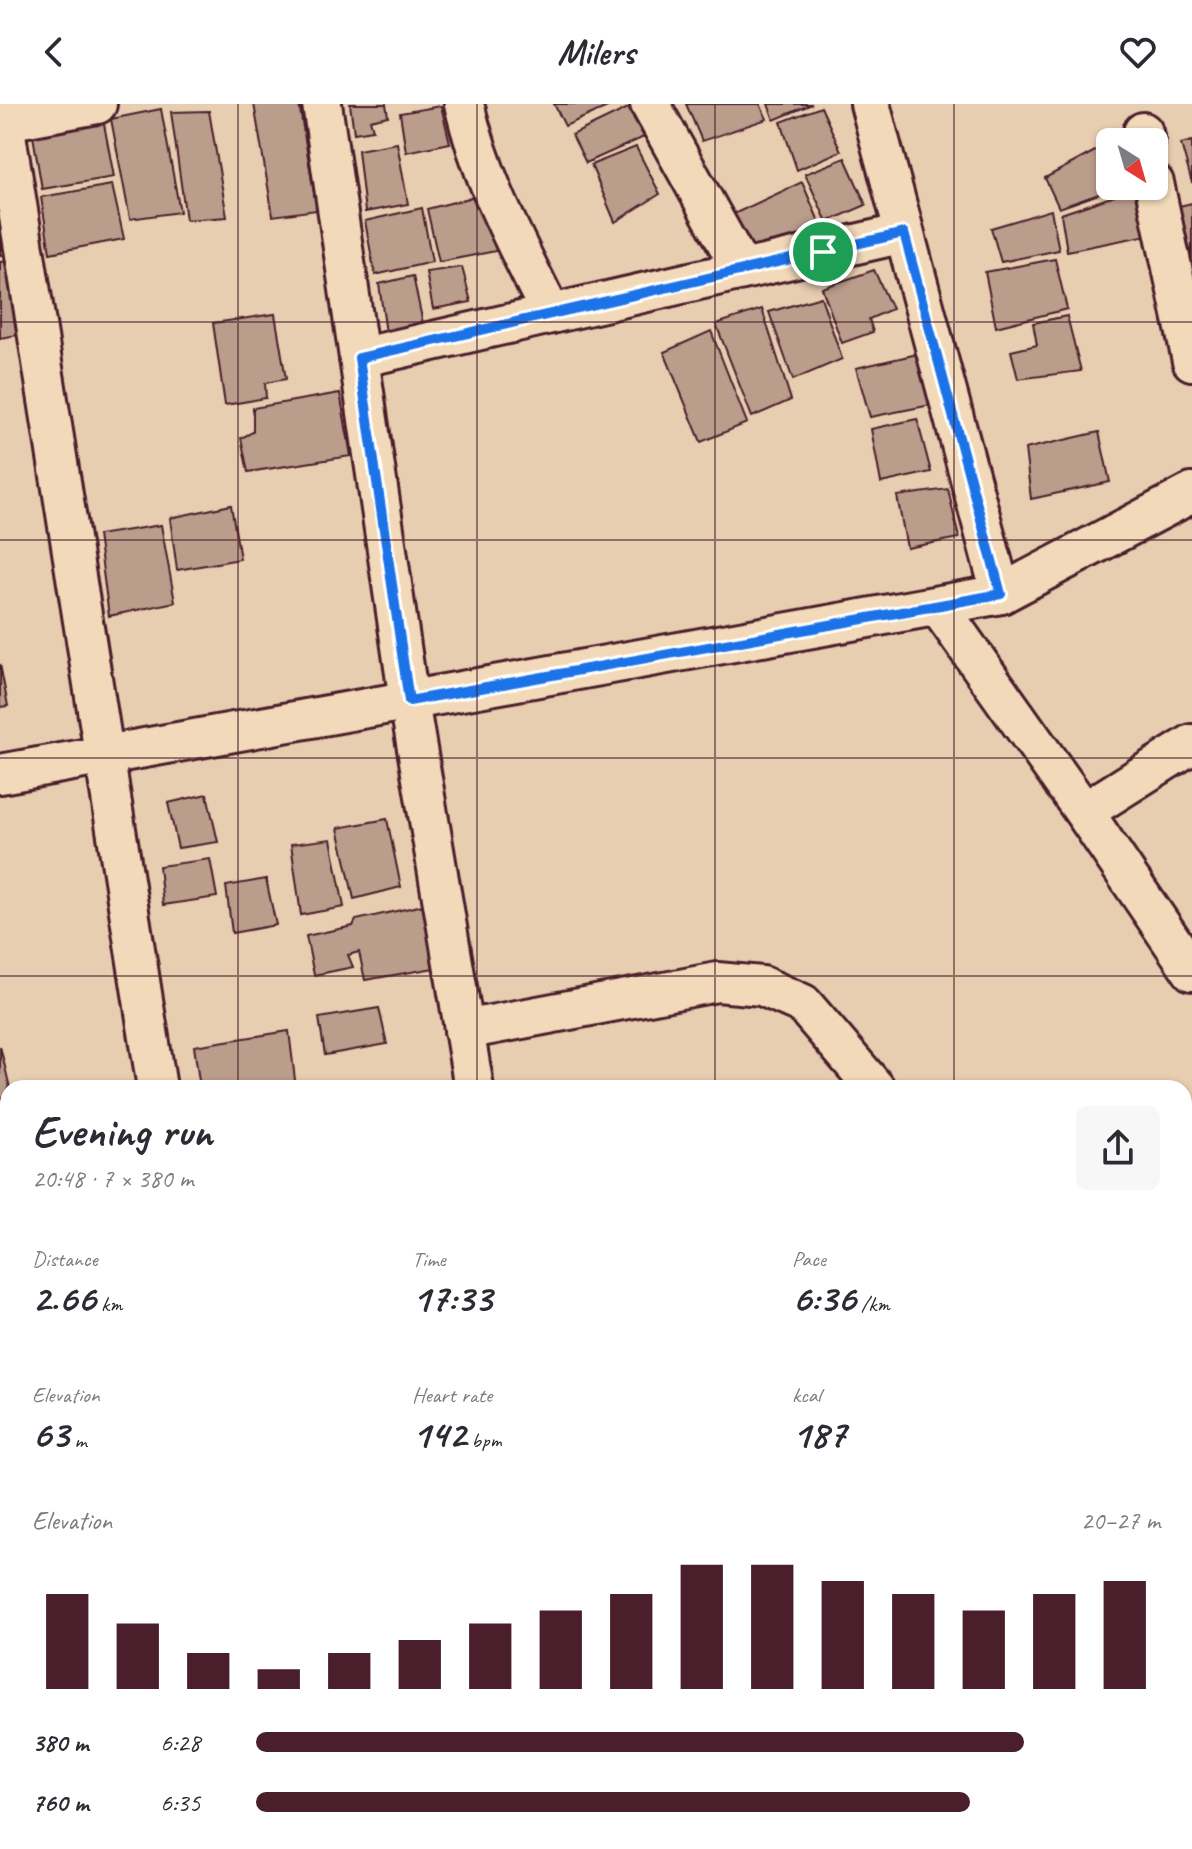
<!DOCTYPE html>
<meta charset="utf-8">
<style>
body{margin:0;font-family:Caveat,sans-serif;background:#f7f7f7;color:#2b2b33;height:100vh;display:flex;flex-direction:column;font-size:30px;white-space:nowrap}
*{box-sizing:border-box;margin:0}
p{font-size:26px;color:#7c7c81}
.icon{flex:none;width:44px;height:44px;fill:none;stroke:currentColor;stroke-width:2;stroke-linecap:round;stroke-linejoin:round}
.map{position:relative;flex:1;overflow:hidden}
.details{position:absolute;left:0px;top:976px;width:1192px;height:770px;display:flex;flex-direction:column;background:#fff;border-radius:24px 24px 0 0;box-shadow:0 2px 6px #0004}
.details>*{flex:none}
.needle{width:52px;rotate:143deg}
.fabs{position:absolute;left:1096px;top:24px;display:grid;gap:16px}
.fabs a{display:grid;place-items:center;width:72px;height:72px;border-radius:12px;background:#fff;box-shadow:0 2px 6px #0004;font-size:40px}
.pin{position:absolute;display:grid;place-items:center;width:68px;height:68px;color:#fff;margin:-34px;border:4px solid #fff;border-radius:50%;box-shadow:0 2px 8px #0007}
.round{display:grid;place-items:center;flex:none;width:84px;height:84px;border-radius:12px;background:#f7f7f7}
.headline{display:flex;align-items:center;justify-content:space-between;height:136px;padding:0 32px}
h1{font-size:44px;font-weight:700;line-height:60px}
.figures{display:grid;grid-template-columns:repeat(3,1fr);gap:12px;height:136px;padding:8px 32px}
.figures div{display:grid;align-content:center}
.figures b{font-size:40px;font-weight:700}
.figures small{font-size:22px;font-weight:400}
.figures p{font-size:22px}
.chart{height:224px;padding:16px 32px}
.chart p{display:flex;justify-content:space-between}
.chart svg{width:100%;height:144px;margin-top:8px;stroke:#4a1f2b;stroke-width:6}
ul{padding:0 32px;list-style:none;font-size:26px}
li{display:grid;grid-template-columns:128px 96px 1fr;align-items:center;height:60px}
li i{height:20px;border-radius:10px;background:#4a1f2b}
header{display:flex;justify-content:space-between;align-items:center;height:104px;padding:0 32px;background:#fff;font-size:36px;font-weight:700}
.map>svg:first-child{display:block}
.building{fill:#bb9d8c;stroke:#4a1f2b;stroke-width:2}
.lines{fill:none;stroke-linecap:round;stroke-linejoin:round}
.minor-casing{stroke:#4a1f2b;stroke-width:44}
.minor{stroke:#f1d9b9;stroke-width:38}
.rail-casing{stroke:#4a1f2b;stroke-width:9}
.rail{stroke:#f1d9b9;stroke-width:6;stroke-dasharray:18;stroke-linecap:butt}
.route-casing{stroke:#fff;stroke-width:16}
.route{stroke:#1a73e8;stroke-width:10}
.grid{fill:none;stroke:#4a1f2b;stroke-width:2;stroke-opacity:0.55}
</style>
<header><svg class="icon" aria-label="back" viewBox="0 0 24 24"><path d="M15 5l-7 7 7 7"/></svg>Milers<svg class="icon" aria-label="heart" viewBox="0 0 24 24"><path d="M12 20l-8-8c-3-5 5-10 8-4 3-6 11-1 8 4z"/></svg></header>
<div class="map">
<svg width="1192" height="1745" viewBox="0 0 1192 1745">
<rect width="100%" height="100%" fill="#e7ceb1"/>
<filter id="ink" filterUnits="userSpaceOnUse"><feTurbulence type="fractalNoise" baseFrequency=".0125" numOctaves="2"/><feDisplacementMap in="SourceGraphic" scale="16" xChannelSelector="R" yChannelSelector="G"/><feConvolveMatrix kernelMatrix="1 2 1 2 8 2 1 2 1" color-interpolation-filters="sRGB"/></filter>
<g filter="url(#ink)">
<g class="building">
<path d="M254,0H299L317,106L273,112Z"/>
<path d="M350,0H386L388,12L370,16L373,26L354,29Z"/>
<path d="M554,0H614L565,22Z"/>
<path d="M686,0H760L767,15L702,37Z"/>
<path d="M768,0H812L774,16Z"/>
<path d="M441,2L450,39L406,48L400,9Z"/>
<path d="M821,3L841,47L797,66L781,18Z"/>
<path d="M628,4L644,33L586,59L572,31Z"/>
<path d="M161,5L180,108L130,115L111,15Z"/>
<path d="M209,7L227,113L186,116L171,8Z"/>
<path d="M104,20L114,73L42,85L32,26Z"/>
<path d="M1192,37V79L1181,40Z"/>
<path d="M397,39L408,100L365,108L358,46Z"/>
<path d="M1110,39V82H1122L1059,104L1045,74Z"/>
<path d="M636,43L660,90L615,118L591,61Z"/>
<path d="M845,54L866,101L827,118L805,70Z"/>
<path d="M802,78L821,122L747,158L723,115Z"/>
<path d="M112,81L124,135L50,149L41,93Z"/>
<path d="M1135,85L1148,131L1067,147L1061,110Z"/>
<path d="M481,91L496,147L439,158L427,105Z"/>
<path d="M1192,99V155L1179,102Z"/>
<path d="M422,104L432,158L375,171L365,117Z"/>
<path d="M1051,106L1059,146L1001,158L991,124Z"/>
<path d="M0,115L8,150L0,151Z"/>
<path d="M1055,155L1067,205L996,223L985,168Z"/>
<path d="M8,157L18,231L0,234V158Z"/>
<path d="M462,163L471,198L433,205L426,168Z"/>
<path d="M874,166L892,205L869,215L873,228L842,239L822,184Z"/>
<path d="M413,172L425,229L387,236L379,180Z"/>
<path d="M821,193L842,255L793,276L769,208Z"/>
<path d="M762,205L791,296L752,313L716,220Z"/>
<path d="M275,210L286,275L265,279L266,294L225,301L213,219Z"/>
<path d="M1067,212L1081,267L1018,275L1011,247L1037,241L1033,219Z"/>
<path d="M711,227L747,319L701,338L664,248Z"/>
<path d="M922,249L936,300L870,313L856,264Z"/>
<path d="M340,289L351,352L248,368L241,334L253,328V304Z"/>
<path d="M917,315L931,368L881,379L871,325Z"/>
<path d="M1099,328L1110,378L1031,395L1025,345Z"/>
<path d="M948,385L959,434L907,444L897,392Z"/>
<path d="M231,401L240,455L177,466L170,414Z"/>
<path d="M161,421L175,498L109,512L98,431Z"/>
<path d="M0,560L8,602L0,603Z"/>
<path d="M207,690L218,738L178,744L168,699Z"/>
<path d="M387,715L401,783L354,795L338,724Z"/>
<path d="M331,735L344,803L301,811L291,740Z"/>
<path d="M210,755L217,793L163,801L159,762Z"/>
<path d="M266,775L276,821L232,829L226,782Z"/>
<path d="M432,799L446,862L365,876L359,848L348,851L353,863L314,871L306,832L353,822L356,816Z"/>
<path d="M379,904L387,940L325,951L319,914Z"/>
<path d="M289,927L296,984H200L194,942Z"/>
<path d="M0,942L10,984H8V993L0,995Z"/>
<path d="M5,1260L8,1311L0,1313V1261Z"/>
<path d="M7,1322L8,1375H0V1323Z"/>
<path d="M8,1580V1619L0,1621V1581Z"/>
</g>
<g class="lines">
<defs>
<g id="minor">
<path d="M322,0L409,597L474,984"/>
<path d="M464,0C482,77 516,139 551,210"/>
<path d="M650,0L742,166"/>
<path d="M870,0L1001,490"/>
<path d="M0,18L97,0"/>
<path d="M4,18L157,984"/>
<path d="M1143,28L1145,38"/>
<path d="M1154,79L1192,257"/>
<path d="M359,254L904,129"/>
<path d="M938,502L1084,708L1192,867"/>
<path d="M0,670L1001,490L1192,389"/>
<path d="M1084,708L1192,640"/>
<path d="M464,926L717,878L762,882L803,900L875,984"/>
<path d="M0,1153L8,1152"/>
<path d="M0,1440L8,1438"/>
<path d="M1184,1579L1192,1578"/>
<path d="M127,1745L177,1738"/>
</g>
</defs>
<use href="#minor" class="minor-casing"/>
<use href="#minor" class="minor"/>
<defs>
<path id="rail" d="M1177,1745L1192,1743"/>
</defs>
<use href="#rail" class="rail-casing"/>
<use href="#rail" class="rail"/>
</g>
</g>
<g class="lines" filter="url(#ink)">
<defs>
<path id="route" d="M904,129L1001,490L409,597L359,254Z"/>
</defs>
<use href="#route" class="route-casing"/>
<use href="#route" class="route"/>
</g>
<path class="grid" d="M238,0V984M477,0V984M715,0V984M954,0V984M0,218H1192M0,436H1192M0,654H1192M0,872H1192M0,1091H8M1184,1091H1192M0,1309H8M1184,1309H1192M0,1527H8M1184,1527H1192M238,1738V1745M477,1738V1745M715,1738V1745M954,1738V1745"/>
</svg>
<div class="fabs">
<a><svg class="needle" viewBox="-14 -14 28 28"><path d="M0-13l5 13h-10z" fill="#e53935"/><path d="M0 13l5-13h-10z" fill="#7c7c81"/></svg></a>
</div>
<div class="pin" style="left:823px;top:148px;background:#1e9e55"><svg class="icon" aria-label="arrive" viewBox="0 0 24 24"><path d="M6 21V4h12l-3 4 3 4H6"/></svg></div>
<section class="details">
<div class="headline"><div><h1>Evening run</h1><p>20:48 · 7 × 380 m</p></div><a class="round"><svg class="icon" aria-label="share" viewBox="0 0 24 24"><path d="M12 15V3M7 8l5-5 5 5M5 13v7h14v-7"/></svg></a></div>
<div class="figures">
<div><p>Distance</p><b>2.66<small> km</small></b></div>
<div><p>Time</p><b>17:33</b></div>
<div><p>Pace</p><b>6:36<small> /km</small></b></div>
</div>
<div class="figures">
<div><p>Elevation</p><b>63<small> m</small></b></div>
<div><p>Heart rate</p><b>142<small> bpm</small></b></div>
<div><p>kcal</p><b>187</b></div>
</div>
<div class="chart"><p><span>Elevation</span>20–27 m</p>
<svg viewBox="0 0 160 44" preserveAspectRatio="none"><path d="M5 44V15M15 44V24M25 44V33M35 44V38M45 44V33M55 44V29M65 44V24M75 44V20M85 44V15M95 44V6M105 44V6M115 44V11M125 44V15M135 44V20M145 44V15M155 44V11"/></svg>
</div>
<ul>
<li><b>380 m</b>6:28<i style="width:85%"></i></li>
<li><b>760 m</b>6:35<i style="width:79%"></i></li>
</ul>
</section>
</div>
